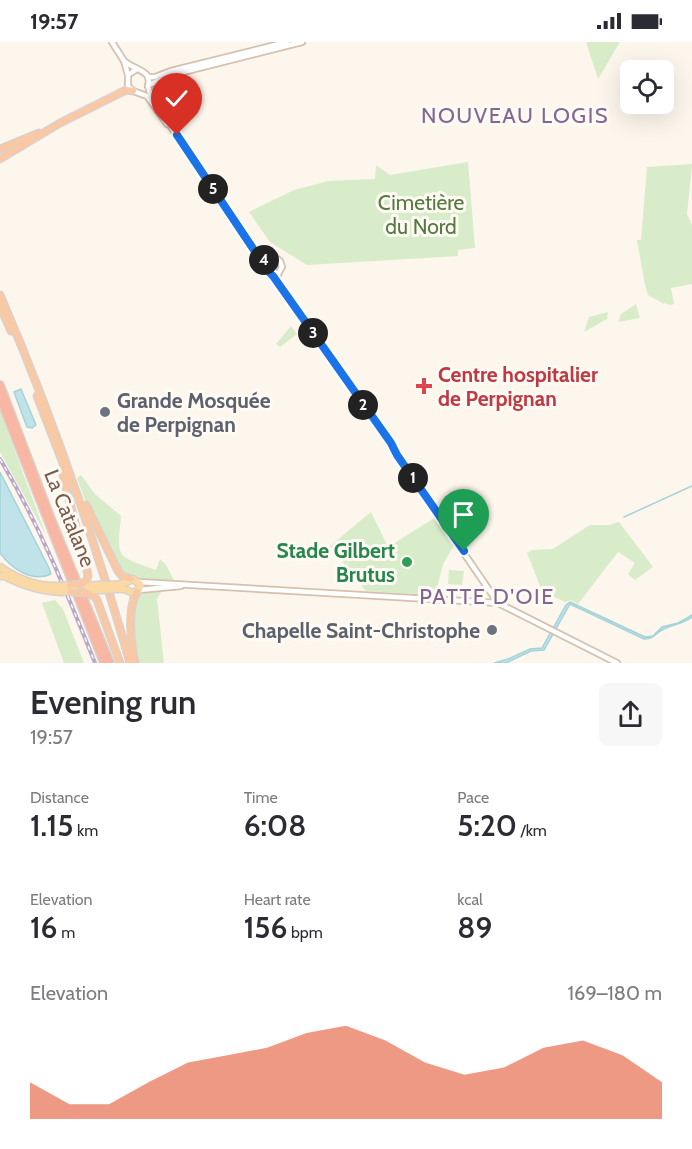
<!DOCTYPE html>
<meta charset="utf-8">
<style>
body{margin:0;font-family:Cabin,sans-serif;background:#f7f7f7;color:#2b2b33;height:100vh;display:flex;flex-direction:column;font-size:22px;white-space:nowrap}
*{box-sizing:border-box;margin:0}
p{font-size:20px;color:#7c7c81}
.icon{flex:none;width:33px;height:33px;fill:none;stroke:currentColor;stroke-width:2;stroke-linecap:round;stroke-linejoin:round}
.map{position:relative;height:621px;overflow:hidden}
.drawer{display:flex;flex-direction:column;background:#fff;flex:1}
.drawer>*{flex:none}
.buttons{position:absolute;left:620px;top:18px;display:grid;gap:12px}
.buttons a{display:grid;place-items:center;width:54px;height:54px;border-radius:9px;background:#fff;box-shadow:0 6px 24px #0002;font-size:30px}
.pin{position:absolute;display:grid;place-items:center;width:51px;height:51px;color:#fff;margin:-62px -26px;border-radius:50% 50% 50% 0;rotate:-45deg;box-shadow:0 0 6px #0007}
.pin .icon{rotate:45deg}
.km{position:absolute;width:30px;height:30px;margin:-15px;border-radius:50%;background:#222;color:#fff;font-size:16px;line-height:30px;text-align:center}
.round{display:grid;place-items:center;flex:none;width:63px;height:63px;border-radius:9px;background:#f7f7f7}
.summary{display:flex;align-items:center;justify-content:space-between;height:102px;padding:0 30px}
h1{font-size:33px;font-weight:600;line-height:45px}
.stats{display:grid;grid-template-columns:repeat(3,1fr);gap:9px;height:102px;padding:6px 30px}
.stats div{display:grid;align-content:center}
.stats b{font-size:30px;font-weight:600}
.stats small{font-size:16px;font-weight:400}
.stats p{font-size:16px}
.chart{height:168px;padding:12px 30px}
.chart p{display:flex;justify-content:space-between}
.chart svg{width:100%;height:108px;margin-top:6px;fill:#e76f51;opacity:.7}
.status{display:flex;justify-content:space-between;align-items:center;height:42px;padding:0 30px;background:#fff;direction:ltr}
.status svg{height:16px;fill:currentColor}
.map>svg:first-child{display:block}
.green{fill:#d8ecc9}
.water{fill:#bfe3e8;stroke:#a5d3da;stroke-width:1.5}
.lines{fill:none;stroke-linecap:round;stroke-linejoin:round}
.stream{stroke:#a5d3da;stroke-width:1.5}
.secondary-casing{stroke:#d6c0b0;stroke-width:8}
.primary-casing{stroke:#dad1cd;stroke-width:9}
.trunk-casing{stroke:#dad1cd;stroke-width:9}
.motorway-casing{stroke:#dad1cd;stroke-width:10}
.secondary{stroke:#fff;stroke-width:4.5}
.primary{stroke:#fbd9a5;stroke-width:6}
.trunk{stroke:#f9c8a4;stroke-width:6}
.motorway{stroke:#f7b7a3;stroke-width:7}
.rail-casing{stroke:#b9a8c9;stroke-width:4}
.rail{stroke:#fffaf3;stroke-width:1.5;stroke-dasharray:4.5;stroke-linecap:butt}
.primary-bridge-casing{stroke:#dad1cd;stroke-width:9;stroke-linecap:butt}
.trunk-bridge-casing{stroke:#dad1cd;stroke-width:9;stroke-linecap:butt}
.primary-bridge{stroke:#fbd9a5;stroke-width:6}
.trunk-bridge{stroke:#f9c8a4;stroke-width:6}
.route-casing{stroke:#fff;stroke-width:12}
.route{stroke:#1a73e8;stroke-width:8}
.health-dot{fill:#e0444e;stroke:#fffaf3;stroke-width:2}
.worship-dot{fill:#6b7280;stroke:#fffaf3;stroke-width:2}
.leisure-dot{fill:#2e9e5b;stroke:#fffaf3;stroke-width:2}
.labels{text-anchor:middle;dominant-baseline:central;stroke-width:6;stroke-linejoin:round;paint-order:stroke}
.park-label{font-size:21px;fill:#537a41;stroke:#fffaf3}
.health-label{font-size:21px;font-weight:bold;fill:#be3a42;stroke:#fffaf3;text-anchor:start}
.worship-label{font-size:21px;font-weight:bold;fill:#5b616d;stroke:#fffaf3;text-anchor:start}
.street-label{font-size:21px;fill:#7a5c4d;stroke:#fffaf3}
.leisure-label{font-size:21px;font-weight:bold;fill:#27864d;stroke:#fffaf3;text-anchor:end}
.neighbourhood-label{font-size:22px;letter-spacing:1.5px;fill:#846695;stroke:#fffaf3}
</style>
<div class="status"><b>19:57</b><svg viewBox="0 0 49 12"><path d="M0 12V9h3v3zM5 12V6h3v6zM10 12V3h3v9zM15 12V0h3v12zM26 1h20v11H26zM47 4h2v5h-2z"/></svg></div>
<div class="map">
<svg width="692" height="621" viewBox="0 0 692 621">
<rect width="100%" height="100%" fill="#fdf6ec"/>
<g class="green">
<path d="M586,0H620L598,37Z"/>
<path d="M468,120L475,206L458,208V214L307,223L270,200L249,170L294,148L328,139L375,137L376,123L390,133Z"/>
<path d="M692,122L687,172L692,183V242L671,246L674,262L670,263L665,261L664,262L648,253L645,243L637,198H641L647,125Z"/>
<path d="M636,262L640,276L618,280L621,272Z"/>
<path d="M608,270L607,277L584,290L589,275Z"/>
<path d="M291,284L297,292L280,305L276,302Z"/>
<path d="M0,369L46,493L0,410Z"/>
<path d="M81,433L95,452L121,474C117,518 115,513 156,528L160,517L166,523L175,540L143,538L137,534H126L120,528L86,461L77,436Z"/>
<path d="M371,470L388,505L436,475L455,502L443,522L437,546L430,553L366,549L330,504Z"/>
<path d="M619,480L653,525L635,538L628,532L635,521L618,510L578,562L571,558L565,560L542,549L527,511L532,508L553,507L590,483H609Z"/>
<path d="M449,528L464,529L462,543L448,542Z"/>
<path d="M153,547H163L157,557L164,621H138C136,611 132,565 136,557C140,550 147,549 153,547Z"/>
<path d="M55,558L63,567L84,621H64L42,561Z"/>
</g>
<g class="water">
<path d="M21,347L36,383L32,386L27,385L14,350Z"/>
<path d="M0,430L49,526L51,532C32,541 11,526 0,511Z"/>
<path d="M570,560L645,595L653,594L662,585L678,581L692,573V575C682,582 671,583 662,588C654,592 656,596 644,597L570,562L544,608L531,609L506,621H494L508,617L530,607L542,606L566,563Z"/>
</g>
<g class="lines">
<path class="stream" d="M624,475L692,444"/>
<defs>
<g id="secondary">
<path d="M112,0L124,19L128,33"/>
<path d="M124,19C134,28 153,28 148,44"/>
<path d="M137,27L128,33V44L133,49L147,54L167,82"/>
<path d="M149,35H155L171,29L287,0"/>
<path d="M149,43L171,33L302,0"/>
<path d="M148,44L151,55L254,209L265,218L267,228L275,238"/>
<path d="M254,205L267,216H276L280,219L282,225L278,232"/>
<path d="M278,232L277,237L286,251L498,561"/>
<path d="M139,540L498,561L617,621"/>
<path d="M139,548L181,544"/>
</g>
<g id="primary">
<path d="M0,525C17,537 38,545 59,544"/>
<path d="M0,534H4C23,543 39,549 61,550"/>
<path d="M111,543L122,542L133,537L140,542L139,548L133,551L124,547H112"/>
<path d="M83,544L99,543"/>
<path d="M85,548H101"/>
</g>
<g id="trunk">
<path d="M0,107L39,91"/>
<path d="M0,117L60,81L126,48L133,49"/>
<path d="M0,253C52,373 94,495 130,621"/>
<path d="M0,264L11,289"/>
<path d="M37,354L69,437"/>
<path d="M63,433L88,533L87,538L82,542"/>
<path d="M86,463L118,529L122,534L131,537"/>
<path d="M86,551L94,554L97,558L120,621"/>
<path d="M135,621C131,604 127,565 137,550"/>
</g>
<g id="motorway">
<path d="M0,343L51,477L110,621"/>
<path d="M0,356L104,621"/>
</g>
</defs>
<use href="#secondary" class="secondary-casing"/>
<use href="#primary" class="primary-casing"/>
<use href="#trunk" class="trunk-casing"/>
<use href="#motorway" class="motorway-casing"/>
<use href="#secondary" class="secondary"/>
<use href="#primary" class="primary"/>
<use href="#trunk" class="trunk"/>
<use href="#motorway" class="motorway"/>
<defs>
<path id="rail" d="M0,417C39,482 67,551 95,621"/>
</defs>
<use href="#rail" class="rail-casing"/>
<use href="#rail" class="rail"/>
<defs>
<g id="primary-bridge">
<path d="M99,543H111"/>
<path d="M59,544L74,543"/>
<path d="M101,548L112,547"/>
<path d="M61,550L75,549"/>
</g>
<g id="trunk-bridge">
<path d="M70,543L82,542"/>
<path d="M71,550L86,551"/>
</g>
</defs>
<use href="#primary-bridge" class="primary-bridge-casing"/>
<use href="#trunk-bridge" class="trunk-bridge-casing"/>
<use href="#primary-bridge" class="primary-bridge"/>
<use href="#trunk-bridge" class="trunk-bridge"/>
</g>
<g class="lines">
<defs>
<path id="route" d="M177,93L254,208L265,219L267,228L273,234L391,401L397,413L464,509"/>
</defs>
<use href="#route" class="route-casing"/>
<use href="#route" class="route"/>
</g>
<path class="health-dot" d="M421 335h6v6h6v6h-6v6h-6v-6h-6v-6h6z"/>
<g class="worship-dot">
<circle cx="105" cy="370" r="6"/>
<circle cx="492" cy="588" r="6"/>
</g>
<circle class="leisure-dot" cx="407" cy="520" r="6"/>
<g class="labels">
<g class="park-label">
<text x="421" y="160">Cimetière<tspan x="421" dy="24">du Nord</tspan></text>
</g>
<g class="health-label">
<text x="438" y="332">Centre hospitalier<tspan x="438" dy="24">de Perpignan</tspan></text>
</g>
<g class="worship-label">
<text x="117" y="358">Grande Mosquée<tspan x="117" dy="24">de Perpignan</tspan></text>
<text x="480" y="588" text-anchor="end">Chapelle Saint-Christophe</text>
</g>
<g class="street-label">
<text transform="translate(70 476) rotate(68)">La Catalane</text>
</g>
<g class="leisure-label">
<text x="395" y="508">Stade Gilbert<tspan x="395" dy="24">Brutus</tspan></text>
</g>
<g class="neighbourhood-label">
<text x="515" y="73">NOUVEAU LOGIS</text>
<text x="487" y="554">PATTE D'OIE</text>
</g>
</g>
</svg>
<div class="buttons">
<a><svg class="icon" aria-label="locate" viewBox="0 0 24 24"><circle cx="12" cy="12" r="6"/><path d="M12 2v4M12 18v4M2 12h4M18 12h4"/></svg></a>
</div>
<div class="pin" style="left:464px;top:509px;background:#1e9e55"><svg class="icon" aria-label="arrive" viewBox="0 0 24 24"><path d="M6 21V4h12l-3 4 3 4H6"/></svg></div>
<div class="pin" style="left:177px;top:93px;background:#d93025"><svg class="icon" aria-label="check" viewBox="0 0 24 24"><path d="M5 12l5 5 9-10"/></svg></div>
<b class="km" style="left:413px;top:436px">1</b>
<b class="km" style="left:363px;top:363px">2</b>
<b class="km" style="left:313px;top:291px">3</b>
<b class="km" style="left:264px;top:218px">4</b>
<b class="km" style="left:213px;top:147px">5</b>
</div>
<section class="drawer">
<div class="summary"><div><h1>Evening run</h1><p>19:57</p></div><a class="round"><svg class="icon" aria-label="share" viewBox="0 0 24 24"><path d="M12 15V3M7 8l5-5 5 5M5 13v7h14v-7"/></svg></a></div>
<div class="stats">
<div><p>Distance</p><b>1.15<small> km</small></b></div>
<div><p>Time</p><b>6:08</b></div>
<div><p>Pace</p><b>5:20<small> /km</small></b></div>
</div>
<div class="stats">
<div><p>Elevation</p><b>16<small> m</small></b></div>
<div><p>Heart rate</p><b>156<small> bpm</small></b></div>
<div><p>kcal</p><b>89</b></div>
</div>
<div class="chart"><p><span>Elevation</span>169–180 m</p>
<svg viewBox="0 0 160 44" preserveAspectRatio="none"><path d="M0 44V29L10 38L20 38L30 29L40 21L50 18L60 15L70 9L80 6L90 12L100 21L110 26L120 23L130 15L140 12L150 18L160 29V44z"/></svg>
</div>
</section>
